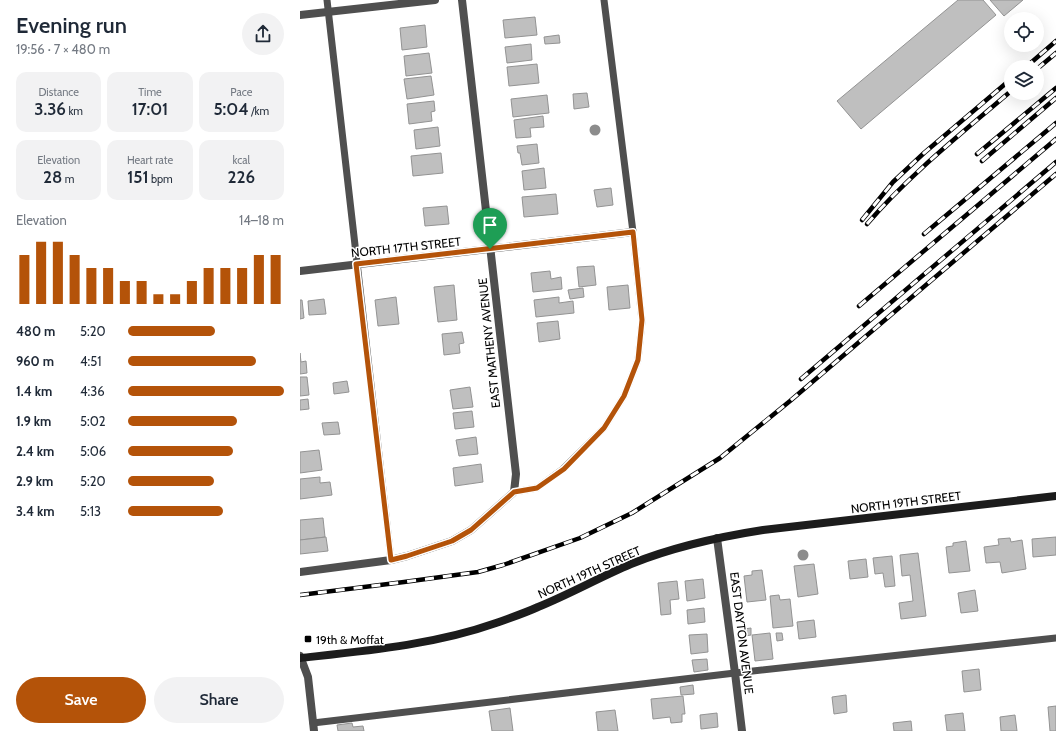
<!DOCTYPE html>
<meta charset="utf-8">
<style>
body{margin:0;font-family:Cabin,sans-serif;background:#f2f2f3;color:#1f2937;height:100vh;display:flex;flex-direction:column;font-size:15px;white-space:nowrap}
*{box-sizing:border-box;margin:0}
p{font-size:13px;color:#747a83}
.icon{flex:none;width:22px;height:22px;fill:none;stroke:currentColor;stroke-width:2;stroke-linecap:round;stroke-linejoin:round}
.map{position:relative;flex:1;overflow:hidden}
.side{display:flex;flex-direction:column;background:#fff;width:300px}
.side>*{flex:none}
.buttons{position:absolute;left:704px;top:12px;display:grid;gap:8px}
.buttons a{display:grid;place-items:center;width:40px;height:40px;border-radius:50%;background:#fff;box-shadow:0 4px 16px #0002;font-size:20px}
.pin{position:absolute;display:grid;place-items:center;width:34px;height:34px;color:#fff;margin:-41px -17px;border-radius:50% 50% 50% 0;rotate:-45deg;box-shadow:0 0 4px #0007}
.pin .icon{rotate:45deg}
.round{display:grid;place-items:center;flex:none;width:42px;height:42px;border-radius:21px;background:#f2f2f3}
.overview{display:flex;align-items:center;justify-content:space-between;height:68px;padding:0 16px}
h1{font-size:22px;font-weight:600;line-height:30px}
.metrics{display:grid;grid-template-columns:repeat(3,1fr);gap:6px;height:68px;padding:4px 16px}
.metrics div{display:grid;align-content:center;border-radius:10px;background:#f2f2f3;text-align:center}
.metrics b{font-size:17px;font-weight:600}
.metrics small{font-size:11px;font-weight:400}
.metrics p{font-size:11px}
.chart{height:112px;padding:8px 16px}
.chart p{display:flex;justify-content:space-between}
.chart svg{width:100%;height:72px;margin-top:4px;stroke:#b45309;stroke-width:6}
.button{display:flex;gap:8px;margin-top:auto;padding:8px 16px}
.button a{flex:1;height:46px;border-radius:24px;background:#b45309;color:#fff;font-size:16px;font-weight:600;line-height:46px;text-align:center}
.button a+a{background:#f2f2f3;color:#1f2937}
ul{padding:0 16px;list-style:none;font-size:13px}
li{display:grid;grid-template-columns:64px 48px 1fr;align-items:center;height:30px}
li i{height:10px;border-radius:5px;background:#b45309}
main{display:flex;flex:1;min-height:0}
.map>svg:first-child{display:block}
.building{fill:#bfbfbf;stroke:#939393}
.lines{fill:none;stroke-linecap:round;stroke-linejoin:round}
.lane{stroke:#4f4f4f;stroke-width:7}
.street{stroke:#4f4f4f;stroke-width:8}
.secondary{stroke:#1c1c1c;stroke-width:8}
.rail-casing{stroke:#000;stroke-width:4.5}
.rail{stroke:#fff;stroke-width:3;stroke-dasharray:9;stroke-linecap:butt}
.tree{fill:#8c8c8c}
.route-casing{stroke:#fff;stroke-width:8}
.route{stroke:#b45309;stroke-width:5}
.poi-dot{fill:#000;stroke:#fff;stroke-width:1.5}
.labels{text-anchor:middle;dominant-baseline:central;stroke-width:3;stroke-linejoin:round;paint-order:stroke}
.street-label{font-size:12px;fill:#000;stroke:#fff}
.poi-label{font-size:12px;fill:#000;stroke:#fff;text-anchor:start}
</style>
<main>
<section class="side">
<div class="overview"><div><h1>Evening run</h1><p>19:56 · 7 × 480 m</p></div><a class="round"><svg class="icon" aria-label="share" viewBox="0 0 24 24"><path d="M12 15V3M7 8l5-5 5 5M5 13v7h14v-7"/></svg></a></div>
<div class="metrics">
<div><p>Distance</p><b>3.36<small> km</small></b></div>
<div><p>Time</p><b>17:01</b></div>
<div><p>Pace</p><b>5:04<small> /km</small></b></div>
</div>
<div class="metrics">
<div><p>Elevation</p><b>28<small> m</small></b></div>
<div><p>Heart rate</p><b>151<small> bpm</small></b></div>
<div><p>kcal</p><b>226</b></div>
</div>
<div class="chart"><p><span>Elevation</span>14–18 m</p>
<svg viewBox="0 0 160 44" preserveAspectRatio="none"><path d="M5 44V14M15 44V6M25 44V6M35 44V14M45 44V22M55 44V22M65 44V30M75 44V30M85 44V38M95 44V38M105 44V30M115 44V22M125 44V22M135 44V22M145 44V14M155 44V14"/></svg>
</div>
<ul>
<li><b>480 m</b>5:20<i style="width:56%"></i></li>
<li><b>960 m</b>4:51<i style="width:82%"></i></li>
<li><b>1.4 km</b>4:36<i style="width:100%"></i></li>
<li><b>1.9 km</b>5:02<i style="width:70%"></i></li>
<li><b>2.4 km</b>5:06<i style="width:67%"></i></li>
<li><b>2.9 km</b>5:20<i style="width:55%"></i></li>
<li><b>3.4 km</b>5:13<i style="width:61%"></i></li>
</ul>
<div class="button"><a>Save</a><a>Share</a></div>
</section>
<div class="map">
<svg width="756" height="731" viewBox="0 0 756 731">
<rect width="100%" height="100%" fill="#fff"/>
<g class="building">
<path d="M658,0H683L696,15L561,129L537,101Z"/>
<path d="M690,0H723L704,16Z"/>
<path d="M235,17L237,35L205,38L203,20Z"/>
<path d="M125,25L127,47L102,50L100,28Z"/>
<path d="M259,35L260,43L245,44L244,37Z"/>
<path d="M231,44L232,60L207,63L205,47Z"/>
<path d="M129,53L132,73L106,76L104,56Z"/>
<path d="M237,64L239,83L209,86L207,67Z"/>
<path d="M131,76L134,95L107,99L104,79Z"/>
<path d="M287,93L289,107L274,109L273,94Z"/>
<path d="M247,95L249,113L213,117L211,99Z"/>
<path d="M134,101L135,111L131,112L132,121L109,124L107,104Z"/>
<path d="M243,116L244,127L230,128L231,137L216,138L214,120Z"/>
<path d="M138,127L140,146L116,149L114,130Z"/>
<path d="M237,144L239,163L222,165L220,153H218L217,146Z"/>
<path d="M141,153L143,173L113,176L111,156Z"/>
<path d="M244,168L246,188L224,190L222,171Z"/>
<path d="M311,188L313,205L297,207L294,190Z"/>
<path d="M256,194L258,214L224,217L222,197Z"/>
<path d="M147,206L149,224L125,226L123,208Z"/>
<path d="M294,266L296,285L279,287L277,267Z"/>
<path d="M250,271L251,279L261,277L262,289L233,292L231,273Z"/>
<path d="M154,285L157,320L138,322L134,287Z"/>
<path d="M328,285L330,308L309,310L307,287Z"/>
<path d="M283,288L284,297L270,299L268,290Z"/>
<path d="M96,297L99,324L78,326L75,300Z"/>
<path d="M259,297V303L273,301L274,313L236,317L234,300Z"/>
<path d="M24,299L26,314L9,315L8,301Z"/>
<path d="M0,300H2L4,318L0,319Z"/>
<path d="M258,321L260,339L239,342L237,323Z"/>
<path d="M162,332L164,343L159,344L160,353L144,355L142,334Z"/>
<path d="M0,353L1,362L6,361L7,373L0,374Z"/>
<path d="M0,377H7L9,395L0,396Z"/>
<path d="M47,381L49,392L34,394L33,383Z"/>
<path d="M170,387L173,407L153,409L150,390Z"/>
<path d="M8,399L9,409L0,410V400Z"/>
<path d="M172,411L174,427L155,429L153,413Z"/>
<path d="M38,422L40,434L24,435L22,423Z"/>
<path d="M176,437L178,454L159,456L156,440Z"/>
<path d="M19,450L22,470L0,473V452Z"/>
<path d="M181,464L183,482L155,486L153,468Z"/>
<path d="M20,477V483L30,482L32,495L0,499V479Z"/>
<path d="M23,518L25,537L0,540V520Z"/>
<path d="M26,537L28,551L0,554V540Z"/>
<path d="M756,537V555L733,557L732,539Z"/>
<path d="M710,538L711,542L722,540L726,569L702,573L700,562L686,563L684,547L699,545L698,539Z"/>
<path d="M666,541L670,571L649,573L646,547L653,546V543Z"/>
<path d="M618,553L626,616L601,619L599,603L613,601L610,575L602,576L600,555Z"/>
<path d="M592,556L595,586L585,587L583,573L575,574L573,558Z"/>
<path d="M566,559L568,577L550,579L548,561Z"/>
<path d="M514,564L518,594L498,597L494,566Z"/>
<path d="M462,570L466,600L447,602L444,576L452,575V571Z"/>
<path d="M403,579L405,598L387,601L385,581Z"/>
<path d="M377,581L379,599L370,600L371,614L361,615L358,583Z"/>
<path d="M675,590L678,611L661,613L658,593Z"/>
<path d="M479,595L480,600L490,599L493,626L473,628L470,596Z"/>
<path d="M404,608L405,622L388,624L387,610Z"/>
<path d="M514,620L516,637L499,639L497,622Z"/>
<path d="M451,628V635L445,636L444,629Z"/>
<path d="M470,633L473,659L455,661L452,635Z"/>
<path d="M476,633H482L483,640L477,641Z"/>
<path d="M407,634L408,652L391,654L389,635Z"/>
<path d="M407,659L408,670L394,672L392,660Z"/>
<path d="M679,669L681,690L664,692L662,671Z"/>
<path d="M393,685L394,694L381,695L380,687Z"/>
<path d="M546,695L547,712L534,714L532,697Z"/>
<path d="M383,696L385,714H382V722L371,723L370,717L353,719L351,699Z"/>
<path d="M756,706V731H750L748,707Z"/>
<path d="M210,708L213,731H192L189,711Z"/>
<path d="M315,710L318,731H298L296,712Z"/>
<path d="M417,713L418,727L401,729L400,715Z"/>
<path d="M663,713L665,731H647L645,715Z"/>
<path d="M715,715L717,731H701L700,717Z"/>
<path d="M611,721L612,731H594L593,723Z"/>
<path d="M52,723L53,727L63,726L64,731H38L37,725Z"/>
</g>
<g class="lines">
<g class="lane">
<path d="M27,0L91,560"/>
<path d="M214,492L237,488L263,469L304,428L324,396L338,360L342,321L333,232L304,0"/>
<path d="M13,723L435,673L756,638"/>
</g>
<g class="street">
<path d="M0,15L135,0"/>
<path d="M0,271L333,232"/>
<path d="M417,538L435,673L442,731"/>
<path d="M0,572L91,560L107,556L152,541L171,530L214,492L216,474L162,0"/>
<path d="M0,656L8,677L14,731"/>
</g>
<path class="secondary" d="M0,658C65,651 134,645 196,623C210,618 225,613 238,607C270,594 300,577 331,564C373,547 418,537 463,530L756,496"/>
<defs>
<g id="rail">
<path d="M726,67L756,41"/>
<path d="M737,69L756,53"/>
<path d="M677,154L756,88"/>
<path d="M682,161L756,98"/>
<path d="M562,220L593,182L624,153L711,79"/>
<path d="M567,224C610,174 661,134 711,91"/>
<path d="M624,234L756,123"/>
<path d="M559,306L756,139"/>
<path d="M501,379L756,162"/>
<path d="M0,595L104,582L178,572L203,565L280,538L332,513L420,458L490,401L756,174"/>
</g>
</defs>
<use href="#rail" class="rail-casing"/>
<use href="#rail" class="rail"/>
</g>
<g class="tree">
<circle cx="295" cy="130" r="5.5"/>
<circle cx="503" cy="555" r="5.5"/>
</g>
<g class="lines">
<defs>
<path id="route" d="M333,232L342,320L338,360L324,396L304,428L264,469L237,488L214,492L171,530L152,541L107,556L91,560L56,264Z"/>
</defs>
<use href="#route" class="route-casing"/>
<use href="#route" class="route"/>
</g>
<rect class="poi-dot" x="4" y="635" width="8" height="8" rx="2"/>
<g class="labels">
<g class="street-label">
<text transform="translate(106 247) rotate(-6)">NORTH 17TH STREET</text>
<text transform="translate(189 343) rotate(-96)">EAST MATHENY AVENUE</text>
<text transform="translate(606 502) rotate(-7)">NORTH 19TH STREET</text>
<text transform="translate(289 572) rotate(-24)">NORTH 19TH STREET</text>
<text transform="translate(442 633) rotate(83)">EAST DAYTON AVENUE</text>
</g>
<g class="poi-label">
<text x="16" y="639">19th &amp; Moffat</text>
</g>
</g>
</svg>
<div class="buttons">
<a><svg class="icon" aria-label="locate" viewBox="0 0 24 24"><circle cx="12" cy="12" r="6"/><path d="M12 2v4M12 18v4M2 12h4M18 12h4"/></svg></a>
<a><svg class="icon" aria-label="layers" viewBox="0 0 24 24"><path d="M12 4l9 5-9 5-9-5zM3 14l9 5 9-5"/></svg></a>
</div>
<div class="pin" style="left:190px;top:249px;background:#1e9e55"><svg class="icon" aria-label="arrive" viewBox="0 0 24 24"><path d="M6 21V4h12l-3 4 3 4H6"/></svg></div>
</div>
</main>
